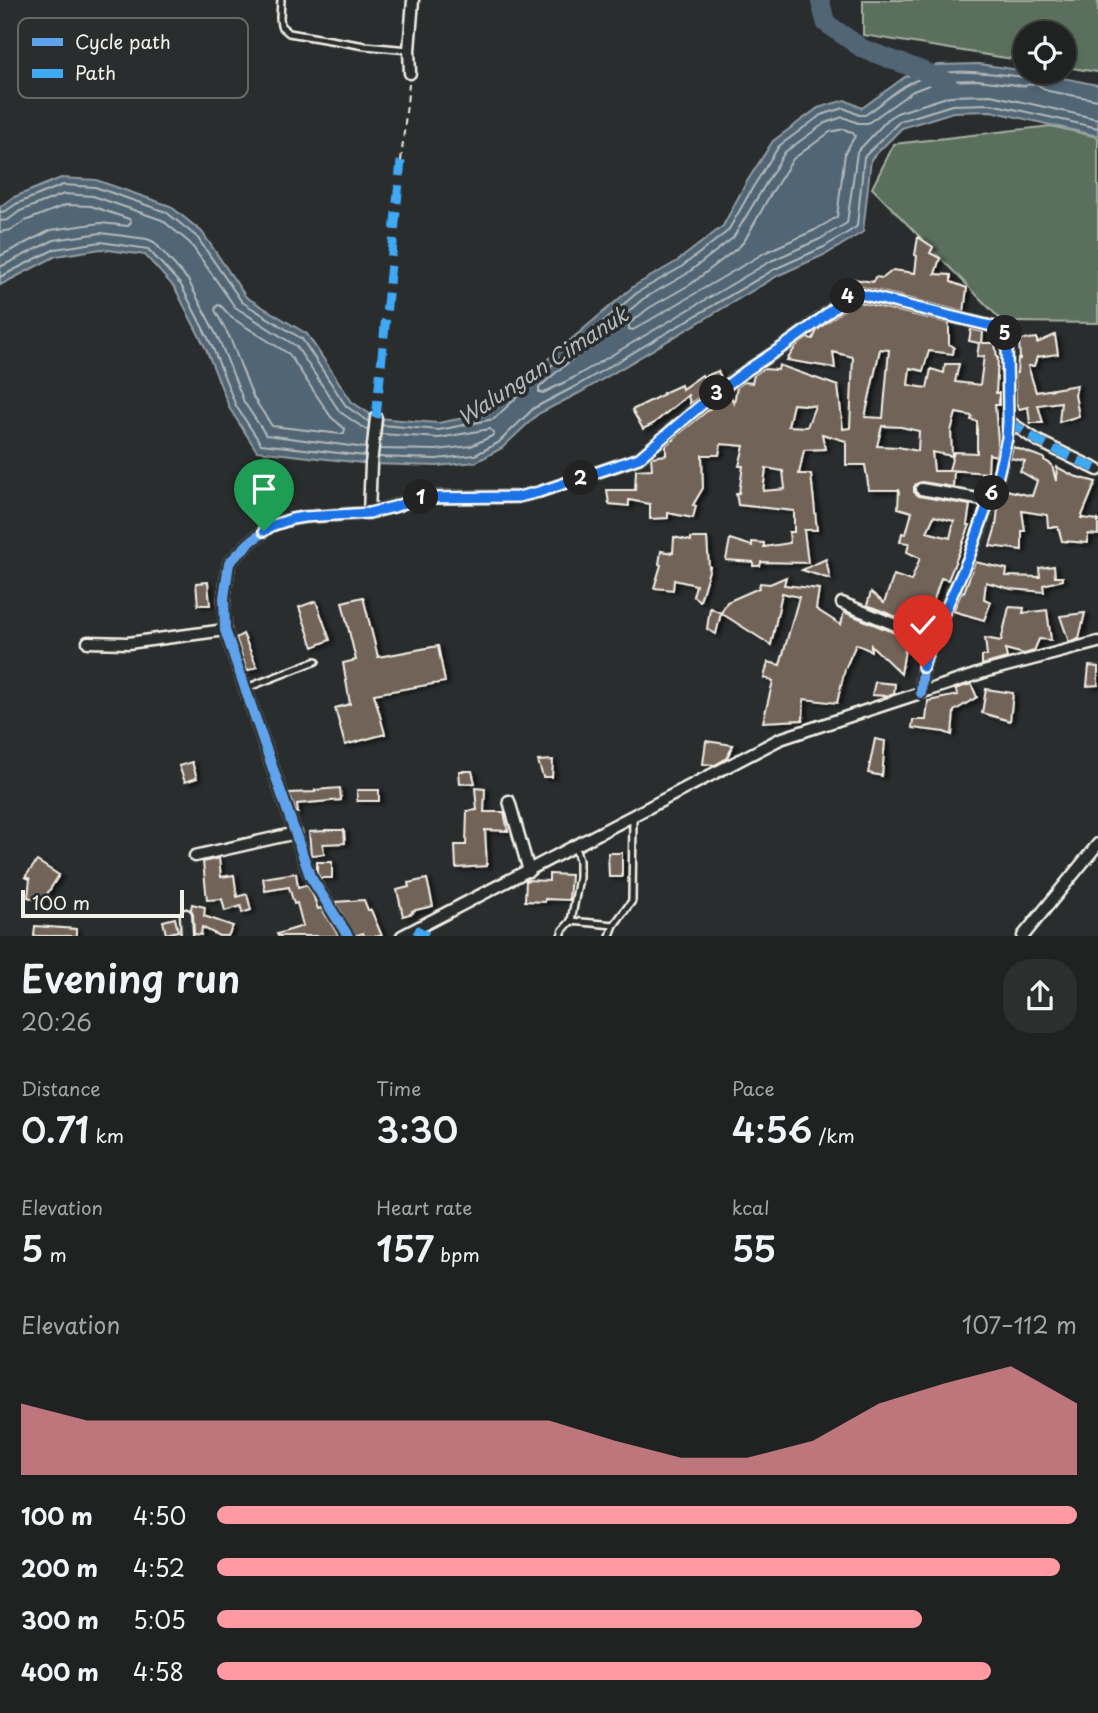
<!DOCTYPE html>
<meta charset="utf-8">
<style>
body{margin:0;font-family:"Playpen Sans",sans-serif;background:#2d2f2f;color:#f1f3f6;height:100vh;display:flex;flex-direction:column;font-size:26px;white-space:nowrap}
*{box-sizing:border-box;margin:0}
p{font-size:23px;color:#a2a4a5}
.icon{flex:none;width:38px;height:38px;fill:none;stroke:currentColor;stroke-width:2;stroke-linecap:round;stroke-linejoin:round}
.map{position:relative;height:936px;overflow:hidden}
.details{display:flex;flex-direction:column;background:#202222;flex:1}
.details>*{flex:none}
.fabs{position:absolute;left:1013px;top:21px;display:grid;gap:14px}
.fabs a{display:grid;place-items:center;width:63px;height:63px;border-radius:50%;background:#202222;box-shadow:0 4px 10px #0003,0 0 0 2px #3d3f40;font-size:35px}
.scale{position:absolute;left:21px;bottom:18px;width:163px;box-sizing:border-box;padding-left:7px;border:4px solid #f4f1e8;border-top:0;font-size:19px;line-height:24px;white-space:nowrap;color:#f4f1e8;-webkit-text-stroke:5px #2a2d2e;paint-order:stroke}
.pin{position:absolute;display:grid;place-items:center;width:60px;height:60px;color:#fff;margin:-72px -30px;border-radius:50% 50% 50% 0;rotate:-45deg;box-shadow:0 0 7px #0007}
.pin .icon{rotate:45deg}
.km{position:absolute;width:35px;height:35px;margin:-18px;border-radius:50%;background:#222;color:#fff;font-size:19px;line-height:35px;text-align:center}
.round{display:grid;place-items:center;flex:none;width:74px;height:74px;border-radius:28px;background:#2d2f2f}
.overview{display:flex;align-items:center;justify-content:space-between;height:119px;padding:0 21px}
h1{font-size:38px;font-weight:600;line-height:52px}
.metrics{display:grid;grid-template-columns:repeat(3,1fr);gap:10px;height:119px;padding:7px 21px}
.metrics div{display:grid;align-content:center}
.metrics b{font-size:35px;font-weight:600}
.metrics small{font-size:19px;font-weight:400}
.metrics p{font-size:19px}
.chart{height:196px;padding:14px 21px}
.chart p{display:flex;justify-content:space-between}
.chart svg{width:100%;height:126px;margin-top:7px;fill:#ff9aa2;opacity:.7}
ul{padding:0 21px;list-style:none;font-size:23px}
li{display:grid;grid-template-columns:112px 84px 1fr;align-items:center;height:52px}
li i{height:18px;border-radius:9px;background:#ff9aa2}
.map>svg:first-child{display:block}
.green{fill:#5a705c;stroke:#a7b0a2;stroke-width:2}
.water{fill:#516575;stroke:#929da3;stroke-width:2}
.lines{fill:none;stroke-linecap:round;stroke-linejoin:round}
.shore{stroke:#b3b9ba;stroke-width:2}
.river{stroke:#516575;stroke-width:19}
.building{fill:#726458;stroke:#f4f1e8;stroke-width:2;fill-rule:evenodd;filter:url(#shadow)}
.lane-casing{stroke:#f4f1e8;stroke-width:10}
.street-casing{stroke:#f4f1e8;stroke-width:15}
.path{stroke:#f4f1e8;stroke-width:2;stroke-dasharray:7 5;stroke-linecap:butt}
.lane{stroke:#2a2d2e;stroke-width:5}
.street{stroke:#2a2d2e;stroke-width:10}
.quiet{stroke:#3fa9f5;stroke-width:9;stroke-dasharray:18 9;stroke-linecap:butt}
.cycleway-casing{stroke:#2a2d2e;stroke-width:15}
.cycleway{stroke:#60a3ed;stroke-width:10}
.route-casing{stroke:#fff;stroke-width:14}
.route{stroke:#1a73e8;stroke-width:9}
.labels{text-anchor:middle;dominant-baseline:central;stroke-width:7;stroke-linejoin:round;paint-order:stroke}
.water-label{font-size:21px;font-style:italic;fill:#b3b9ba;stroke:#2a2d2e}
.key{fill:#2a2d2e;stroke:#676866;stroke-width:2}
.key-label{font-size:19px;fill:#f4f1e8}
</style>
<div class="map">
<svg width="1098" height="936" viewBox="0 0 1098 936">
<defs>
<filter id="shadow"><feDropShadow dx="4" dy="2" stdDeviation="2" flood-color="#0009"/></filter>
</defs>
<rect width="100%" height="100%" fill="#2a2d2e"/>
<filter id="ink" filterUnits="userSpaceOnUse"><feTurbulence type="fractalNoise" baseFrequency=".0143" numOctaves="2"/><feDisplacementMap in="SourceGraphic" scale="14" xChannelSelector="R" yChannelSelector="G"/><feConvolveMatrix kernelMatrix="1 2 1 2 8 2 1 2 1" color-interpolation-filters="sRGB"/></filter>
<g filter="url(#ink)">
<g class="green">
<path d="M863,0H1098V72L1064,67V33H1026L1025,61L863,35Z"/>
<path d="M1051,126L1098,137V323L1003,322L872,188L894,144Z"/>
</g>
<path class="water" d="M979,64L1033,72L1098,85V136L991,111L953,112L902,128L871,159L863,232L828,253L779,275L581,392L538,414L502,448L476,462L437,466L371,464L257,451L230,409L206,349L175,288L145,255L101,249L56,256L0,285V207L12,198L61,178L96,180L170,206L202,232L246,297L307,334L352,402L376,418L438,423L490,413L534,371L634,286L676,262L723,226L746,183L773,141L818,108L845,100L862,108L905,77L937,65Z"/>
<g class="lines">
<g class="shore">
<path d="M1098,100L1048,91L1035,83L1024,86L978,80L940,81L913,91L868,123H858L843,117L825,123L785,152L733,238L685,275L643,299L545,382L539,388V392L543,393L573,378L771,261L820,239L847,223L857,152L890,117L897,113L950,96L991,95L1098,119"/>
<path d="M844,129L853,133L855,136L845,153L837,217L815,230L766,252L633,330L629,329V324L649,308L691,284L740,246L745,240L769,197L793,159L830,132Z"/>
<path d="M0,212L6,211L16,204L63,185L95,187L166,212L197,237L242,302L302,339L346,406L369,422"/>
<path d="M0,221L8,220L20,211L64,194L93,196L162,220L190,243L235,307L296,346L340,412L368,431"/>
<path d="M0,232L11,230L25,221L66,205L91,206L129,219L131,222L128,226L101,223L51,230L0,256"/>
<path d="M0,267L54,240L101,233L147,239L154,242L188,280L220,342L244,402L266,435L366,448"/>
<path d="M0,277L55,249L101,242L148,249L181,285L212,346L236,406L261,444L365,456"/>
<path d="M218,305L221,306L232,318L289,354L331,417L345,429L344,433L341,434L272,426L253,397L230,338L215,310L216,307Z"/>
<path d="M382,425L439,430L494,419L539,376L638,292L680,268L728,231L753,187L779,146L821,115L844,108L859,115H865C881,105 894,91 910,83C946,65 986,73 1024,77L1029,76L1032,72"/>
<path d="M379,449L436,450L471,446L492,436L494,433L490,429L439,438L381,434"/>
<path d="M378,457L436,459L475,455L498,443L534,408L578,385L775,269L824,247L855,228L857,226L864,157L900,121L952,105L991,104L1098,128"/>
</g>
<path class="river" d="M820,0L826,23L863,49L923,71L947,82"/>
</g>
<g class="building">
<path d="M918,237L933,247L930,253L940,258L935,274L951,275V282L967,288L964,312L862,287H852L853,279L873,282L875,277L883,278L893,270L915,273L917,256L915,255Z"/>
<path d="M855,301L949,323V344L954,347L953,354L929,351L923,371L910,368L908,385L927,388L931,369L944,373L945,364H959L955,382L980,385L984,356L977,357L979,343L969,341L971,329L983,332L982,343H995L997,358H998L996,393H999V405H995L998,442L996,456L989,454L988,473L949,470L954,452L977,453V421L971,420L972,416L956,413L951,431L952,456L932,452L934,471H954L953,487L922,482L916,484L914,487V492L919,496L970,505L967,525H970L948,580L941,578L928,618L926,629L867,605L871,592L884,603L894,575L911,581L920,558L907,552L909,543L900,542L902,533L906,534L912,512L898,508L899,490H869L865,465H846V441L822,434L825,449L804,450L799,474H811L817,530H804L808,563L761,562L760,566H753V562L726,560L730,539L752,546V542L764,543V547L790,543L789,532H794V511L738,505L736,493H739L743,466H739L744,446L721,444L719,455H702L703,488L693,505L696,506L693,518L668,513V518L650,519V504L629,500V506L609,504L607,490H635L636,470L652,469L651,457L666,455V445L672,440H674L675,437L729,393L734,403L737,387L744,382L752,383L754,375L763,369L778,370L779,365L838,386L843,429L850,428L853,357L833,352L835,368L787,360L796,346L807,338L813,339L817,330ZM880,349L889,350L883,418L865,417ZM793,404L815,406L807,427L788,426ZM882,426L901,427L919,431L918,451L898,447L877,446ZM766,468L783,471L785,489L763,491ZM934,516L954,521L950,538L927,532Z"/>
<path d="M1055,335L1058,354L1037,357L1034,366H1028L1036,392L1077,385L1075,395L1079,416L1059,422L1061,402L1038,405L1043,423H1030L1028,407L1019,409L1016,403L1015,373H1017L1018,359H1020L1019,340L1037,338V343Z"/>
<path d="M718,371L722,380L690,404L688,395L653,424L643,429L632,410L664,394L663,393L681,385L682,389L702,375L703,377Z"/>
<path d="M1013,447L1044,458V460L1052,465L1056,481L1057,467L1074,476L1096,482L1081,518L1098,520V535L1088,534V543L1062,541L1058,527H1048L1047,515L1022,511L1025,531H1022V550L990,546L996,526L999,499L1002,489L1032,496L1037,481L1020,471L1025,461L1010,458Z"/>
<path d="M674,537L691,541V538H707L709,567H710L700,601L693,596L696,585L674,580L673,590L654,588L661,565L659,564L661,551L673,553Z"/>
<path d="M826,559L830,579L802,570Z"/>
<path d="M975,562L1007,569L1006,576L1040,577L1039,568L1054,566L1055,577H1063V580L1043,585L1044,592L1011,589L986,582L984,599L991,602L984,620L953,611L962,591L964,592Z"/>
<path d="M786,577L784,585L819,589L816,609L841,625L844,612L907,638L901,674L871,645V651L856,644L845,669L837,703L804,699L803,720L763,722L773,681L764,678L768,662L780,665L799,597L782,593L771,645L721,613L727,602L759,588L760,583L770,584Z"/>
<path d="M208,582L210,605H198L196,583Z"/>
<path d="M363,597L378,657L438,646L445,682L374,694L385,734L345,745L335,708L350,704L343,663L356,660L342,602Z"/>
<path d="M316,601L330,640L313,647L299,607Z"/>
<path d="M1009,607L1024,608L1023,613L1047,610L1051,640L1039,639L1034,651L1024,654L1005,649L1007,658L982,665V656H987L985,638L1001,641Z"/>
<path d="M710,608L721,613L716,634L707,629Z"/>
<path d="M1085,613L1079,639L1069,642L1060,616Z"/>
<path d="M243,634L257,667L247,671L236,638Z"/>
<path d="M1089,666L1098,667V685L1087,686Z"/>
<path d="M875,682L895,684L894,694L888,696L872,695Z"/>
<path d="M971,684L977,697L954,711L952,735L944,732L912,728L913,720H926L928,701L958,695L955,689Z"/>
<path d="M986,689L1013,693L1010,721L982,713Z"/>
<path d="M875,739L885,741L882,776L868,773Z"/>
<path d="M706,741L733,745L727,758L715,765L703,764Z"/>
<path d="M553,760L552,777H543L538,761Z"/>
<path d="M192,762L197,778L185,782L179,766Z"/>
<path d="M459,771H472L475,783L460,784Z"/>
<path d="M340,788L341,800L297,804L298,813H296L289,793L315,792V790Z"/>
<path d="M475,788L485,789L484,812H504L508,831L485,830L487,866L456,868L455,845H466L467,811L477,810Z"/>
<rect x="357" y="790" width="22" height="11"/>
<path d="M325,830H344L345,843L323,844L324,854L311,855L309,832L325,831Z"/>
<path d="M608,853H622V877H609Z"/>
<path d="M219,858L221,877L234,875L237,897L247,894L251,910L242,913L241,906L225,911L222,899L207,900L203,862Z"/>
<path d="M37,861L59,875L42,902L28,897L30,879L25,877Z"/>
<path d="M317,862H332V878H320L317,873Z"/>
<path d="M296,873L298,887L307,885L313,895L318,909L321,908L339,936H278L277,934L303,926L297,903L294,904L289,887L265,891L263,878Z"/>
<path d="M549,874L571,875L569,900L545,899V902L525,901L526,880L549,881Z"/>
<path d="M427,879L433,906L412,911L413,913L403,916L397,890L409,887L408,883Z"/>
<path d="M364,900L368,910H371L382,936H364L363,933L355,936L335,902Z"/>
<path d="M192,904L205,907L204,916L233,926L228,936H219L202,927L201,935L194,934L193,915L191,909Z"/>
<path d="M175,918L178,931L166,934L163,921Z"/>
<path d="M35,926L76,929V936H34Z"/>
</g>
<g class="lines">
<defs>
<g id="lane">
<path d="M281,0L280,18L281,26L289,33L365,46L409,50"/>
<path d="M244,689L316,661"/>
<path d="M571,921L614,925"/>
<path d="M561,936L563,930L571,921L579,878V860L575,847"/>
<path d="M610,936L614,925L632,901L633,817"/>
</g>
<g id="street">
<path d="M410,73L409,50L413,0"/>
<path d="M1008,421L1038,441L1098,470"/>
<path d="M921,489L989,501"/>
<path d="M369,513L371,464L376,418"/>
<path d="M842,603L932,640"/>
<path d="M88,642L128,643L225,630"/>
<path d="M509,801L529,871"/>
<path d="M195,856L296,833"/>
<path d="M186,915L187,936"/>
<path d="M348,936L310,876L225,630L224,598L229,563L249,543L271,526L280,522L304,517L369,513L424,497H518L539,492L639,458L707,400L746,371L784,346L852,294H860L999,328L1004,332L1007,342C1007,369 1010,396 1008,423C1006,464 985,518 969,557C955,592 934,625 925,661C922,671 922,682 921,693"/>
<path d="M402,936L780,739L987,671L1098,642"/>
<path d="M1023,936L1098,844"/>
</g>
</defs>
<use href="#lane" class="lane-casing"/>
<use href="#street" class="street-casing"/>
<path class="path" d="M401,161L409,84"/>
<use href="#lane" class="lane"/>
<use href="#street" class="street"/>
<g class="quiet">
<path d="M376,418L401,161"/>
<path d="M1008,421L1038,441L1098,470"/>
<path d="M415,929L427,936"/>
</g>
<defs>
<path id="cycleway" d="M348,936L310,876L225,630L224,598L229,563L249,543L271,526L280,522L304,517L369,513L424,497H518L539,492L639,458L707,400L746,371L784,346L852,294H860L999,328L1004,332L1007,342C1007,369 1010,396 1008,423C1006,464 985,518 969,557C955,592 934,625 925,661C922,671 922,682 921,693"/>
</defs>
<use href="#cycleway" class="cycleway-casing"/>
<use href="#cycleway" class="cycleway"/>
</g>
</g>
<g class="lines" filter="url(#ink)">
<defs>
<path id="route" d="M264,531L271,526L292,519L304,517L369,513L394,507L418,498L518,497L539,492L639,458L707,400L746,371L784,346L816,323L847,297L852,294H860L999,328L1004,332L1007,342L1008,421L1007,438L998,475L969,557L932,640L923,667"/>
</defs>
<use href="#route" class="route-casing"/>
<use href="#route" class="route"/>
</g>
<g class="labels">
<g class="water-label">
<text transform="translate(542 365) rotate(-33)">Walungan Cimanuk</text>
</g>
</g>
<rect x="18" y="18" width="230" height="80" rx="10" class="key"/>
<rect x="32" y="38" width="31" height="8" fill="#60a3ed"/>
<rect x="32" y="69" width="31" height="9" fill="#3fa9f5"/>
<g class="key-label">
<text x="75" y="49">Cycle path</text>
<text x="75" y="80">Path</text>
</g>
</svg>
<div class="fabs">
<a><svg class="icon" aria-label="locate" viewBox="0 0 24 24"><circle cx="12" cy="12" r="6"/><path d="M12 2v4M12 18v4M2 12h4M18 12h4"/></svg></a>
</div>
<div class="scale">100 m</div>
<div class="pin" style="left:264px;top:531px;background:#1e9e55"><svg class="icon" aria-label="arrive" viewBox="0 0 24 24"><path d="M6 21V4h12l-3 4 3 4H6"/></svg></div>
<div class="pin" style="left:923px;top:667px;background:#d93025"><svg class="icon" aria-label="check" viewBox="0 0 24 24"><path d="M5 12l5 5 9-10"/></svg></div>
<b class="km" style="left:421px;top:497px">1</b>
<b class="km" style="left:581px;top:478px">2</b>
<b class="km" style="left:717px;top:393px">3</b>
<b class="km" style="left:848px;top:296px">4</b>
<b class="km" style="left:1005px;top:333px">5</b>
<b class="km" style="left:992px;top:493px">6</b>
</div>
<section class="details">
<div class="overview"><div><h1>Evening run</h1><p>20:26</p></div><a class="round"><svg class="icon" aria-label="share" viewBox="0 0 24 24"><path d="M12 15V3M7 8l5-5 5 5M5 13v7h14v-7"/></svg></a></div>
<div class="metrics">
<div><p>Distance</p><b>0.71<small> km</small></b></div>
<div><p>Time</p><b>3:30</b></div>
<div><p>Pace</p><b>4:56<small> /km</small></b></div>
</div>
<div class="metrics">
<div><p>Elevation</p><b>5<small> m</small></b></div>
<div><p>Heart rate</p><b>157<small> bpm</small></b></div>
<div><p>kcal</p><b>55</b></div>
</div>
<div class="chart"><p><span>Elevation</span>107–112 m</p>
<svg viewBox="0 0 160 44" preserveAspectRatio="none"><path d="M0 44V19L10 25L20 25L30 25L40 25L50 25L60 25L70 25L80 25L90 32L100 38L110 38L120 32L130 19L140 12L150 6L160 19V44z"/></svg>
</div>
<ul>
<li><b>100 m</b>4:50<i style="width:100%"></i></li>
<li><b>200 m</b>4:52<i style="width:98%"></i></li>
<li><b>300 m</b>5:05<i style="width:82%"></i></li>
<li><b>400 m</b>4:58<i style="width:90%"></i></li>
</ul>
</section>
